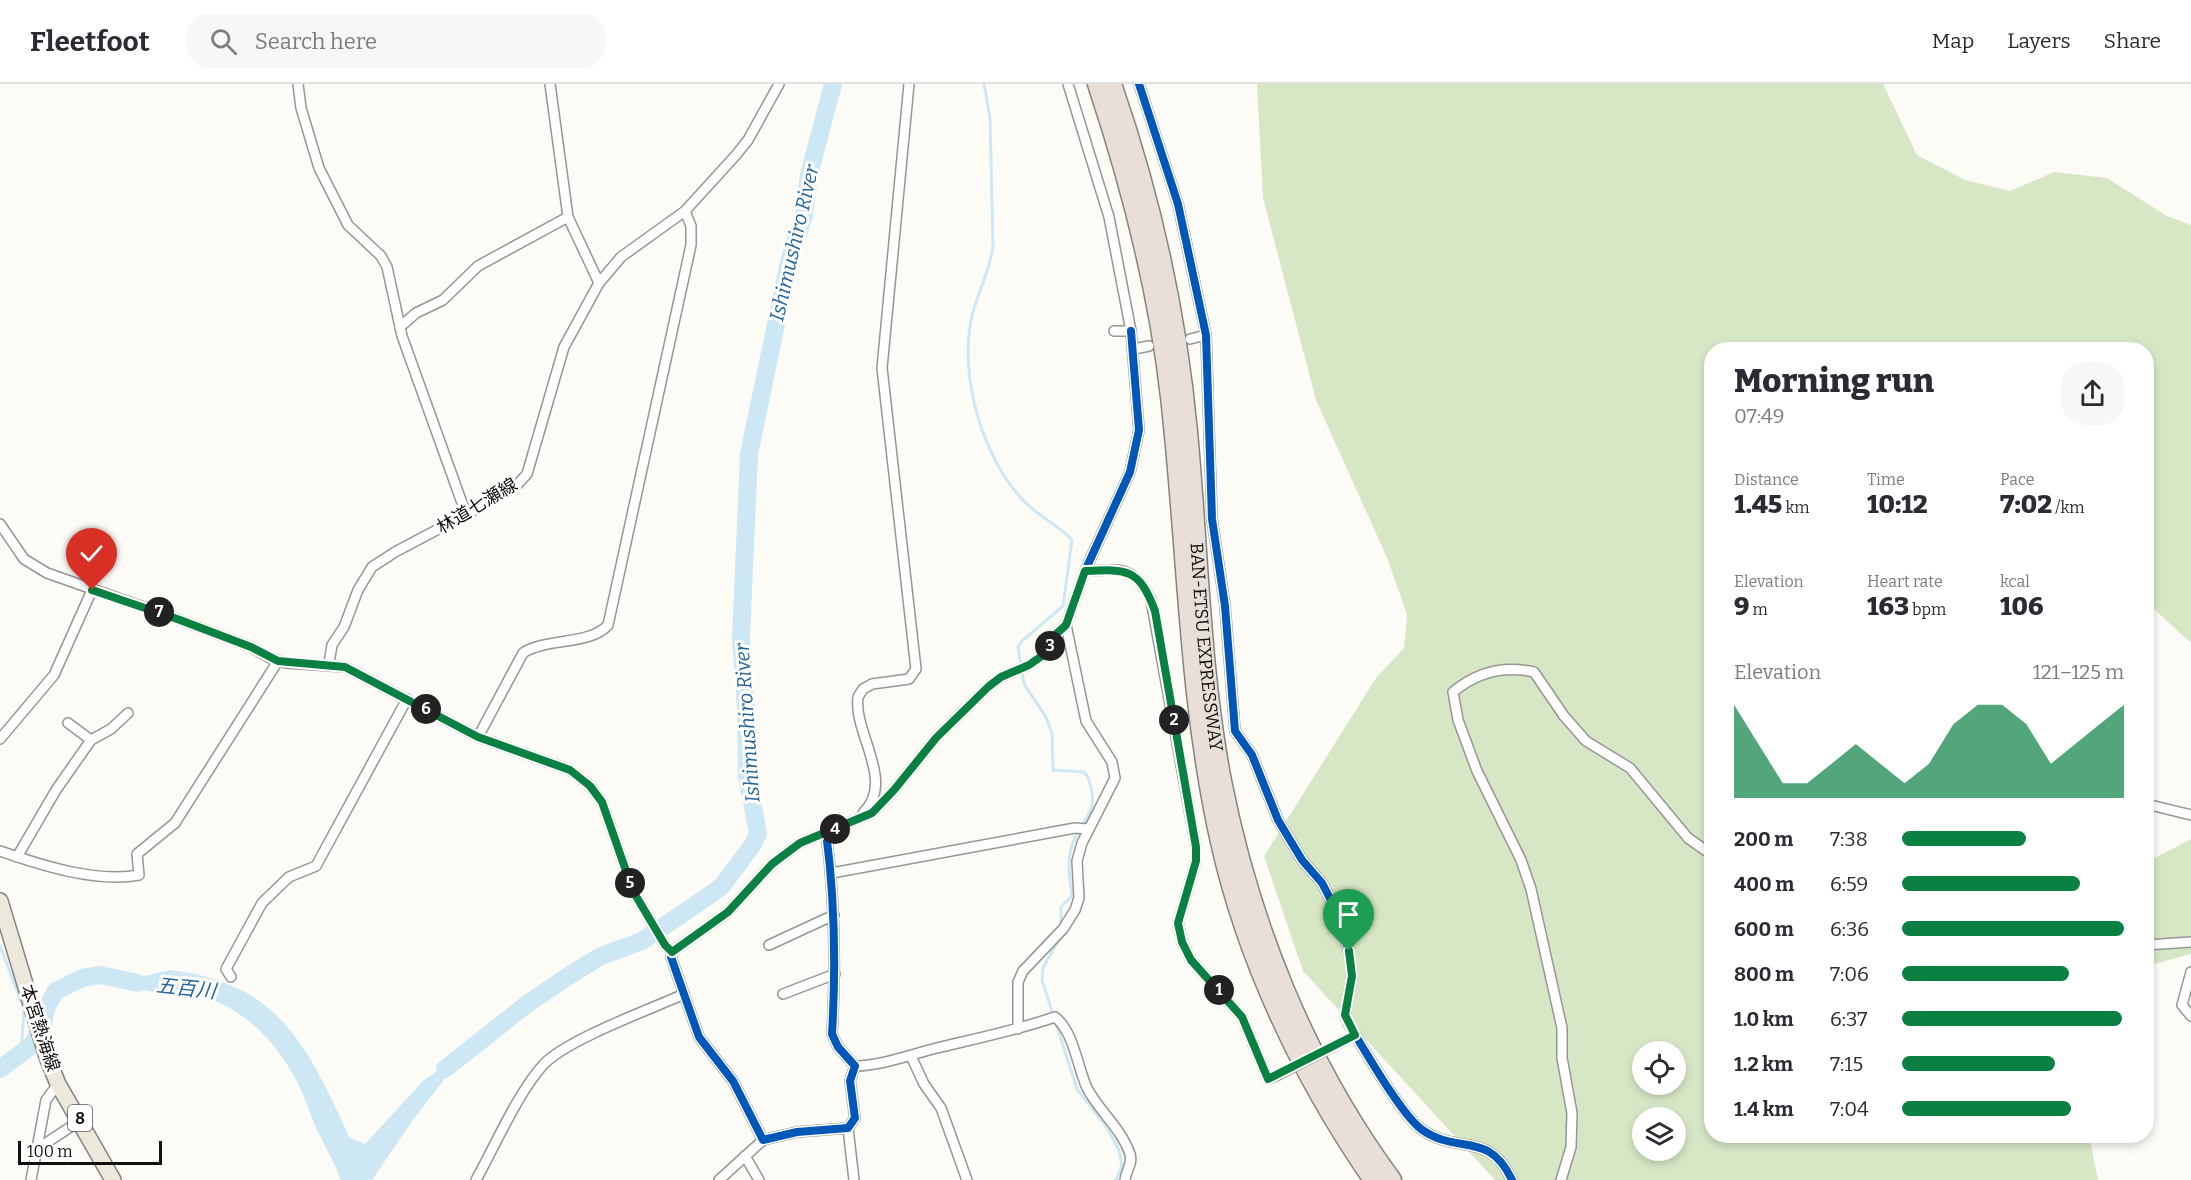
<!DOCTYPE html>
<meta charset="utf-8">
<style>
body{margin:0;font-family:Bitter,"Noto Sans JP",serif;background:#f7f7f7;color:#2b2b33;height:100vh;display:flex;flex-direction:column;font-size:22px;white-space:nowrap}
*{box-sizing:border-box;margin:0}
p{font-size:20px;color:#7c7c81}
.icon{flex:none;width:33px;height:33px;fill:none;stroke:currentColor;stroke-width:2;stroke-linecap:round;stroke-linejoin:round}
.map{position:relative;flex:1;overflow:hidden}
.drawer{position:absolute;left:1704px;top:258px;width:450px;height:801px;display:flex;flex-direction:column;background:#fff;border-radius:24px;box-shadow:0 3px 9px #0003}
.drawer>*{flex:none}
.fabs{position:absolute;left:1632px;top:957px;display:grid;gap:12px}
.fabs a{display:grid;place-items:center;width:54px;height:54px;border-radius:50%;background:#fff;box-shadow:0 3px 9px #0003;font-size:30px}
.scale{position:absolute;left:18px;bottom:15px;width:144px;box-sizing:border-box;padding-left:6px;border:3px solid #101010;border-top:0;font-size:16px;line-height:21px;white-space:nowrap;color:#101010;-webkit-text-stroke:4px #fff;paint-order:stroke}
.pin{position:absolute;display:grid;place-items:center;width:51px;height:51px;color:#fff;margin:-62px -26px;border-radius:50% 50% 50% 0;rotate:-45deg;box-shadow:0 0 6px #0007}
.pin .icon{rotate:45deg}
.km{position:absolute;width:30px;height:30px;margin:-15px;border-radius:50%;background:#222;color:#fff;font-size:16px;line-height:30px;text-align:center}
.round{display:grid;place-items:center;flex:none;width:63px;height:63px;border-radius:24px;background:#f7f7f7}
.head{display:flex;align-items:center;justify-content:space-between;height:102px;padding:0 30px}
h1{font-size:33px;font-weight:800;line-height:45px}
.figures{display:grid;grid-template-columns:repeat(3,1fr);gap:9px;height:102px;padding:6px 30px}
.figures div{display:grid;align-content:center}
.figures b{font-size:26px;font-weight:800}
.figures small{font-size:16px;font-weight:400}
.figures p{font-size:16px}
.chart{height:168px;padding:12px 30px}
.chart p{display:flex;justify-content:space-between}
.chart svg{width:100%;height:108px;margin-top:6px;fill:#0b8043;opacity:.7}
ul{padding:0 30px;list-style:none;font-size:20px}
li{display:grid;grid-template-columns:96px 72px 1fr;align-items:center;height:45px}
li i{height:15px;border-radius:8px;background:#0b8043}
header{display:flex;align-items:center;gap:36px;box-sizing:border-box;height:84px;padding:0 30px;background:#fff;border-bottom:2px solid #e1e1e2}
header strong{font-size:28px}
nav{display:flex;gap:33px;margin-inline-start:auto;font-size:21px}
.search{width:420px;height:54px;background:#f7f7f7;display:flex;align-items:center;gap:15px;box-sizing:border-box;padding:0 21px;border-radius:24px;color:#7c7c81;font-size:22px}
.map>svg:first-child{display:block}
.forest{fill:#d7e7c6;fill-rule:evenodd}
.water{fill:#cee7f4}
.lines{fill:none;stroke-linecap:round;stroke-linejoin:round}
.stream{stroke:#cee7f4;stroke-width:3}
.river{stroke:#cee7f4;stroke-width:18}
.street-casing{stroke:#969694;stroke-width:12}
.primary-casing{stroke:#848381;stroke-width:18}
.highway-casing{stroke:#848381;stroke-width:21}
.street{stroke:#fffefe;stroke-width:9}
.primary{stroke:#ece8dc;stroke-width:15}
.highway{stroke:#e8e0d8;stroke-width:18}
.street-bridge-casing{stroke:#969694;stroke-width:12;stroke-linecap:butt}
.street-bridge{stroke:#fffefe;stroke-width:9}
.cycleway-casing{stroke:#fff;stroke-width:11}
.cycleway{stroke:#0057b8;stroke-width:8}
.route-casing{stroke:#fff;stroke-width:12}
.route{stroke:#0b8043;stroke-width:8}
.labels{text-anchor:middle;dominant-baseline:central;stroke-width:6;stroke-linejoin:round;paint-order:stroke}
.shield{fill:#fff;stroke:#585858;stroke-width:1.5}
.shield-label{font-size:16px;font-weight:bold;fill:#101010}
.street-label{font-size:18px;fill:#101010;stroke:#fff}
.water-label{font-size:20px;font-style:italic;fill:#20649b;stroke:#fff}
</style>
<header>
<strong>Fleetfoot</strong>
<div class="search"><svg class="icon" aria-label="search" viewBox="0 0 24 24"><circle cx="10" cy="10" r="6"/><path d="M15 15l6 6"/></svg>Search here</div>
<nav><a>Map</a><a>Layers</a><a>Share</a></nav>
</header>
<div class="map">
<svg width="2191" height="1096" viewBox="0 0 2191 1096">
<rect width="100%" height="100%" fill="#fcfbf6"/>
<g class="forest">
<path d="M1257,0H1883L1917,71L1965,96L2010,107L2054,88L2107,94L2167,132L2191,141V559L2147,519L2146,266H1712V1052H2089L2098,1096H1495L1303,887L1264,772L1376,594L1404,564L1407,531L1388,476L1316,316L1263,114ZM1642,968H1676V1000H1642ZM1642,1034H1676V1066H1642Z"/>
<path d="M2191,755V870L2147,882V778Z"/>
</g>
<path class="water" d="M170,886C280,899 307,962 350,1054L365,1060L424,996L466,967L413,1036L372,1096H341C335,1079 325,1063 317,1046C311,1033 307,1018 300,1004C282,964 246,924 202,913C174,906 139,914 115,893L132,895Z"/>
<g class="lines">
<g class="stream">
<path d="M984,0L990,34L993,162C990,187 978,207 972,232C958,291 983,377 1026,419C1040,433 1059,442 1072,456L1063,522L1021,558L1018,563L1024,600L1046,633L1052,649L1053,686L1084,688C1088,692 1089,695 1090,700C1100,731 1078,737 1071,765C1067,780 1070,797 1072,812L1061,823V843"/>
<path d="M1059,855L1043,884L1042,896L1077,1005L1106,1042L1119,1066L1122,1083L1116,1096"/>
<path d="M0,862L24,925L21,971"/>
</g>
<g class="river">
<path d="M0,985L32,961L43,939L46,924L56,907L82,894L100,891L138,899"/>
<path d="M445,985L527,920L570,891L601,872L642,857L707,813L722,802L754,759L758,749L747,693L746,623L741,553L749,370L789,178L804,131L809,91L833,0"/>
</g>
<defs>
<g id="street">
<path d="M298,0L301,24L319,84L348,141L381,172L387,183L402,252L466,430"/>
<path d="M550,0L568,133L599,199"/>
<path d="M1068,0L1109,133L1131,247H1114"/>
<path d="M1139,0L1178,120L1206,251L1212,435L1225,522L1235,647L1252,671L1278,736L1302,776L1322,799L1336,826L1349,867L1352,892L1345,931L1348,939C1363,963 1400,1029 1421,1045C1458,1072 1488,1045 1512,1096"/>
<path d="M400,243L416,229L443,216L478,182L568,133"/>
<path d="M1190,255L1206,251"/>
<path d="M1134,265L1149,262"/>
<path d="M0,440L24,475L47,489L180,536L251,563L270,574L286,579L345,583L478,653L570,686L590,702L602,718L633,807L665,861L672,868"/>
<path d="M1085,487C1119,486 1134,480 1151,516L1196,763V777L1178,839L1182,858L1191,876L1242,933L1268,995L1278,991"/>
<path d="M329,579L332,561L344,543L358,506L372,483L395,468L497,414L515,403L527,390L564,263L599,199L621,173L685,127L736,71L748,56L779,0"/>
<path d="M68,639L91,656"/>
<path d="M478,653L523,569C545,554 591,561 608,541L691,161V142L685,127"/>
<path d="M0,655L54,591L92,506"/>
<path d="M2146,720L2191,731"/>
<path d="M863,729C896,697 853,649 858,613L863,605L872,600L909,595L916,585L882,284L909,0"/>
<path d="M826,748C835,816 836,882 832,950L838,963L855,982L850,997L855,1034L848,1044L797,1048L763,1056L733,997L699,953L671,873L672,868L728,828L772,780L800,759L872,729L894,706L936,654L988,603L1001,593L1029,581L1046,569L1054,552L1066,541L1085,487L1130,388L1139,346L1131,247"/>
<path d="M0,767C40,781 96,799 139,791L137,770L175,739L278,577"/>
<path d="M17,773L56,706L91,656L111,645L128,629"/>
<path d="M832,789L1075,744L1088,745"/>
<path d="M769,861L834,831"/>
<path d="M2146,861L2191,858"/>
<path d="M2191,888L2182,921L2191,932"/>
<path d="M231,893L226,885L262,819L289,793L316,782L407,615"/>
<path d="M783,910L835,890"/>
<path d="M1018,945V898L1023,887L1063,845L1075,826L1079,814L1077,777L1082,759L1115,694L1112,678L1086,637L1066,541"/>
<path d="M911,972L924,1000L941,1024L967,1096"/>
<path d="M855,982C883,981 906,972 933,965C974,955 1014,947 1055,933C1074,948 1077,982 1087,1004C1099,1027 1121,1044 1130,1070C1133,1080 1126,1086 1125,1096"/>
<path d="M848,1044L854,1096"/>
<path d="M37,1065L81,1036"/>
<path d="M745,1072L759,1096"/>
<path d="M31,1096L46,1016L58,1000"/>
<path d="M476,1096C495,1062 518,1008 544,980C568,955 649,926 684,910"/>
<path d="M719,1096L763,1056"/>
<path d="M1561,1096L1571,1063L1572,1029L1562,974V944L1531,805L1521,776L1477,687L1458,636L1453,608C1477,588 1503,581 1534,588L1564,632L1586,657L1630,684L1688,754L1712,771"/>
</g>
<path id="primary" d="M0,817L47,973L58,1000L113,1096"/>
<g id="highway">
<path d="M1097,0C1131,102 1158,206 1170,313C1187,461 1187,611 1220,758C1247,878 1303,995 1373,1096"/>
<path id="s1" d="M1112,0C1151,112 1177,229 1188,348C1199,464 1200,582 1222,697C1250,839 1305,978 1392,1096"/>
</g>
</defs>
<use href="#street" class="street-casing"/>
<use href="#primary" class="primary-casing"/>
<use href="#highway" class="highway-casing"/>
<use href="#street" class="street"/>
<use href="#primary" class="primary"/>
<use href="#highway" class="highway"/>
<defs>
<path id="street-bridge" d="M1278,991L1347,955"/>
</defs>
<use href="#street-bridge" class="street-bridge-casing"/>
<use href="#street-bridge" class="street-bridge"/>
<defs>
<g id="cycleway">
<path d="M1139,0L1178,120L1206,251L1212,435L1225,522L1235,647L1252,671L1278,736L1302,776L1322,799L1336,826L1349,867L1352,892L1345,931L1348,939C1363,963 1400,1029 1421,1045C1458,1072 1488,1045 1512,1096"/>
<path d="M826,748C835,816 836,882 832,950L838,963L855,982L850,997L855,1034L848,1044L797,1048L763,1056L733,997L699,953L671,873L672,868L728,828L772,780L800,759L872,729L894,706L936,654L988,603L1001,593L1029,581L1046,569L1054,552L1066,541L1085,487L1130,388L1139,346L1131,247"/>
</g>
</defs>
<use href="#cycleway" class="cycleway-casing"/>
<use href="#cycleway" class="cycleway"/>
</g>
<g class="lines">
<defs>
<path id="route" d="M92,506L180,536L251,563L278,577L345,583L478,653L570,686L590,702L602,718L633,807L665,861L672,868L728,828L772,780L800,759L872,729L894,706L936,654L988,603L1001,593L1029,581L1046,569L1054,552L1066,541L1085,487C1127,485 1139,484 1155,527L1196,763V777L1178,839L1182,858L1191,876L1242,933L1268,995L1355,951L1345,931L1352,892L1349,867"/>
</defs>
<use href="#route" class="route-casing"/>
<use href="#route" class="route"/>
</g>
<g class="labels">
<rect class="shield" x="68" y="1021" width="24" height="26" rx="4.5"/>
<g class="shield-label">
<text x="80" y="1034">8</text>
</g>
<g class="street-label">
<text transform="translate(477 422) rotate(-31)">林道七瀬線</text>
<text stroke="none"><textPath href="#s1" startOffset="573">BAN-ETSU EXPRESSWAY</textPath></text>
<text transform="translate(40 944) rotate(72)">本宮熱海線</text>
</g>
<g class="water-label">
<text transform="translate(794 159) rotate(-77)">Ishimushiro River</text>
<text transform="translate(747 639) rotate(-94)">Ishimushiro River</text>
<text transform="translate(186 904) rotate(6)">五百川</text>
</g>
</g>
</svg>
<div class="fabs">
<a><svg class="icon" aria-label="locate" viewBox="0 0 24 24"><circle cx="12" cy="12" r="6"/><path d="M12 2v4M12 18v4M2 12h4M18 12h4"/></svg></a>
<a><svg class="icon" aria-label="layers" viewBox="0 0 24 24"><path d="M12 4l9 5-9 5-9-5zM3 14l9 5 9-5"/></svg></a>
</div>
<div class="scale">100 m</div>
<div class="pin" style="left:1349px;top:867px;background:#1e9e55"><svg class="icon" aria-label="arrive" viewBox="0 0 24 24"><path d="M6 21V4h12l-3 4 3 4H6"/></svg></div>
<div class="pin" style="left:92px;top:506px;background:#d93025"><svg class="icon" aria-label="check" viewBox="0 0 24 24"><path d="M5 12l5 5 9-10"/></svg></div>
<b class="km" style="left:1219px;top:906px">1</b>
<b class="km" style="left:1174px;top:636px">2</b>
<b class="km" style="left:1050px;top:562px">3</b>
<b class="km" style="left:835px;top:745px">4</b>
<b class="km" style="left:630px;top:799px">5</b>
<b class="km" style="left:426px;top:625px">6</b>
<b class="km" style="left:159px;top:528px">7</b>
<section class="drawer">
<div class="head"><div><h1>Morning run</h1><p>07:49</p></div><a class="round"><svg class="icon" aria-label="share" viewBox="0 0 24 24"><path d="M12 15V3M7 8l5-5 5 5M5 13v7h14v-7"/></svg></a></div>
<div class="figures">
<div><p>Distance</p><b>1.45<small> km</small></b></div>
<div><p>Time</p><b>10:12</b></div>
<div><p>Pace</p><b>7:02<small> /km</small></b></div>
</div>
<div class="figures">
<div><p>Elevation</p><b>9<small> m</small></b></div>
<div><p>Heart rate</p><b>163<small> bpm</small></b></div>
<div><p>kcal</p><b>106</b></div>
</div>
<div class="chart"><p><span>Elevation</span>121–125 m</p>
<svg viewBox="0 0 160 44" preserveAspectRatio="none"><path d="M0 44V6L10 22L20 38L30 38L40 30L50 22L60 30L70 38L80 30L90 14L100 6L110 6L120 14L130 30L140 22L150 14L160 6V44z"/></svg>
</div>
<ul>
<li><b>200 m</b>7:38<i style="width:56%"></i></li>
<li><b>400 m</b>6:59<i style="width:80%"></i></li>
<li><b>600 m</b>6:36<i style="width:100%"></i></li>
<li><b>800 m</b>7:06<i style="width:75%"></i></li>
<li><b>1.0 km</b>6:37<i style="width:99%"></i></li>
<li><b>1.2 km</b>7:15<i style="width:69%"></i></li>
<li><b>1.4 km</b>7:04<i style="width:76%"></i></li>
</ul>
</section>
</div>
